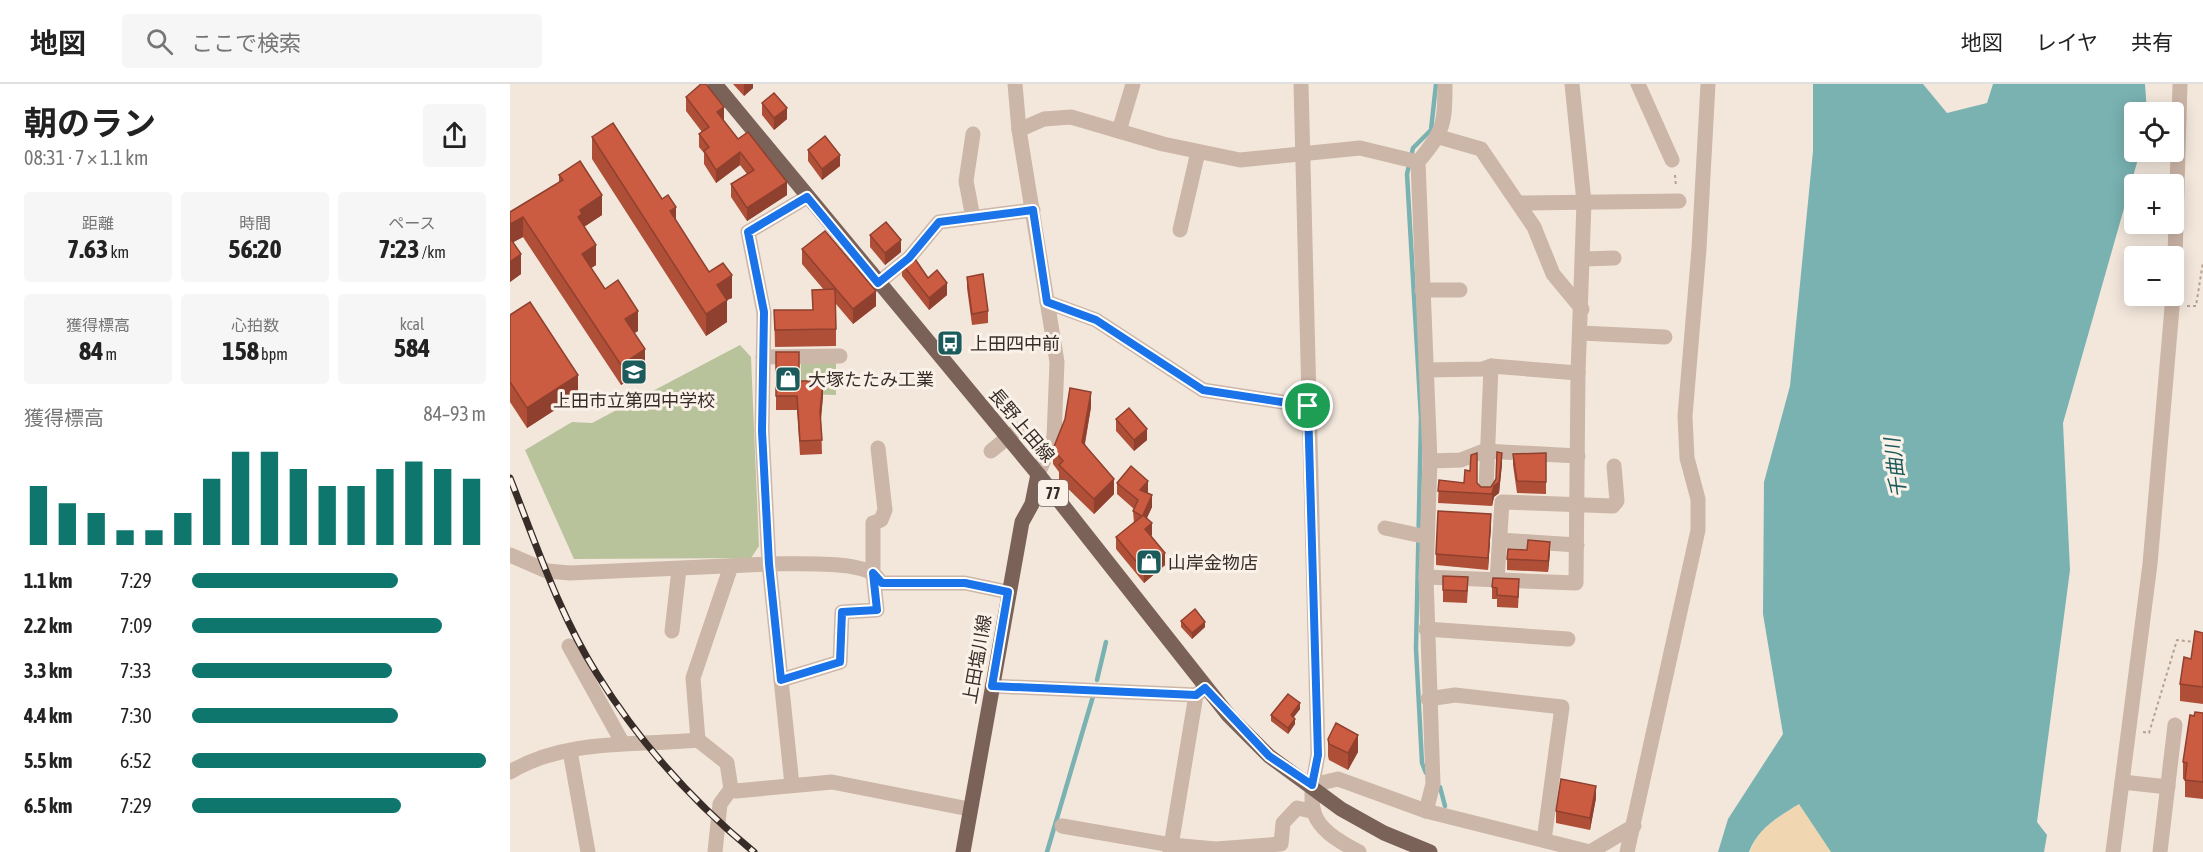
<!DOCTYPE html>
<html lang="ja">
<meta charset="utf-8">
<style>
body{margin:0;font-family:"Asap Condensed","Noto Sans JP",sans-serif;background:#f6f6f6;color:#222;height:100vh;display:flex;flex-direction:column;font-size:22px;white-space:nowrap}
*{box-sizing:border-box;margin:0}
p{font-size:20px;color:#767676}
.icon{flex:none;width:33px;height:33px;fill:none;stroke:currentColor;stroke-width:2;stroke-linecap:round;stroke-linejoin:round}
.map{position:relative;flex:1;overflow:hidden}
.side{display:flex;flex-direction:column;background:#fff;width:510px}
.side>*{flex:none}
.fabs{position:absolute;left:1614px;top:18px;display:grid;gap:12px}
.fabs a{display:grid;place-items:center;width:60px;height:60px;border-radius:6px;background:#fff;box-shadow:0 3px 15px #0003;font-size:30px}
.pin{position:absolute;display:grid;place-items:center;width:51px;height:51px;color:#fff;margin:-26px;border:3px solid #fff;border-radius:50%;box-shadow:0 2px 6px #0007}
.round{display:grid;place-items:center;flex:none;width:63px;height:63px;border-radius:6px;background:#f6f6f6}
.headline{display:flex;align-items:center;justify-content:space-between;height:102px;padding:0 24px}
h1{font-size:33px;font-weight:700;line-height:45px}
.figures{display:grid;grid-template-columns:repeat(3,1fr);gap:9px;height:102px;padding:6px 24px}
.figures div{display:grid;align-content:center;border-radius:6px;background:#f6f6f6;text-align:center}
.figures b{font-size:26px;font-weight:700}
.figures small{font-size:16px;font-weight:400}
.figures p{font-size:16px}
.chart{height:168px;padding:12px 24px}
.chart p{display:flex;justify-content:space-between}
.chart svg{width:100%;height:108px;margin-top:6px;stroke:#0f766e;stroke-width:6}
ul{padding:0 24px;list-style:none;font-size:20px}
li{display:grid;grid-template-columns:96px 72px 1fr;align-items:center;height:45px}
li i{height:15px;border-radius:8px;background:#0f766e}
header{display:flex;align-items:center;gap:36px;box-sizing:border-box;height:84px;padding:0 30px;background:#fff;border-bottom:2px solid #e0e0e0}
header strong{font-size:28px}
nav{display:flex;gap:33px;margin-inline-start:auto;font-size:21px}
.search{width:420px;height:54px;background:#f6f6f6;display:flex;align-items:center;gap:15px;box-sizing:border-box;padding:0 21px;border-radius:6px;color:#767676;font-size:22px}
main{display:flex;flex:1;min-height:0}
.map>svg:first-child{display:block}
.green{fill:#b8c39b}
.sand{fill:#f0d7b1}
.water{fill:#79b2b1}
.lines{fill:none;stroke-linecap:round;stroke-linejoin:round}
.stream{stroke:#79b2b1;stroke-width:4.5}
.path{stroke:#b8a091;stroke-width:2;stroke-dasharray:3 3;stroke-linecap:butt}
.minor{stroke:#ccb6a7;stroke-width:15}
.major{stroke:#7b6258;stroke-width:15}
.rail-casing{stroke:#382c28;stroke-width:7}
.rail{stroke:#faf1e8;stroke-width:4.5;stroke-dasharray:14;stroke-linecap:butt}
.wall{fill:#af4f38}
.shaded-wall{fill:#8f402e}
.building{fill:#cc5c41;stroke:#8f402e;stroke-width:1.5}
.route-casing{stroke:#fff;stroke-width:12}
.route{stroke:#1a73e8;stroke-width:8}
.labels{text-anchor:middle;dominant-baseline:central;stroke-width:6;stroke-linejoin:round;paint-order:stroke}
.shield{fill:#faf1e8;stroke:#726762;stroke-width:1.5}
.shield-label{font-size:16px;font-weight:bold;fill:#382c28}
.poi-label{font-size:18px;fill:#382c28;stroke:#faf1e8;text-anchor:start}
.street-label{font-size:18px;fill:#382c28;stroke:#faf1e8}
.water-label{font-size:20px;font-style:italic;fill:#1b5b5c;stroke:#faf1e8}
</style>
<header>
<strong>地図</strong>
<div class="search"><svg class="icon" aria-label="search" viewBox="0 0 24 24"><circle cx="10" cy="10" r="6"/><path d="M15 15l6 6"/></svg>ここで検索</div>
<nav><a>地図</a><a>レイヤ</a><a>共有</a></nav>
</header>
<main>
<section class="side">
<div class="headline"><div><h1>朝のラン</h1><p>08:31 · 7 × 1.1 km</p></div><a class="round"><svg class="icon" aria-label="share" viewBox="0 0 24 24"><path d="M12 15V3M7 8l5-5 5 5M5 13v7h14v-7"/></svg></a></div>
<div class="figures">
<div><p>距離</p><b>7.63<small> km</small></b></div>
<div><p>時間</p><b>56:20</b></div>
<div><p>ペース</p><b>7:23<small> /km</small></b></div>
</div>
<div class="figures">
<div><p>獲得標高</p><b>84<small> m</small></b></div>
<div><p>心拍数</p><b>158<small> bpm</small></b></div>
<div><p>kcal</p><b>584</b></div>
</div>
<div class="chart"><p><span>獲得標高</span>84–93 m</p>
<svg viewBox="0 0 160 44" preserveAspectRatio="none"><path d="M5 44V20M15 44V27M25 44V31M35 44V38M45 44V38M55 44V31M65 44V17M75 44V6M85 44V6M95 44V13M105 44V20M115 44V20M125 44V13M135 44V10M145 44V13M155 44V17"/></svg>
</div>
<ul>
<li><b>1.1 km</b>7:29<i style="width:70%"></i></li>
<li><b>2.2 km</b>7:09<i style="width:85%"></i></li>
<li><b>3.3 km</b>7:33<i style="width:68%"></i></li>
<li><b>4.4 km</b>7:30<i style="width:70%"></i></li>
<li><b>5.5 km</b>6:52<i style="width:100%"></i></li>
<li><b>6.5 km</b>7:29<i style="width:71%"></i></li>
</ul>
</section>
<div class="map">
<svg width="1693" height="768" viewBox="0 0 1693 768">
<rect width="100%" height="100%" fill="#f3e7dc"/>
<g class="green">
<path d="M230,261L241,273L249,462L241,474L64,475L15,366L62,338L82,339Z"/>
<path d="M291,277L326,278V311L290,310Z"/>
</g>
<path class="sand" d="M1289,720L1321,768H1240C1248,744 1269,733 1289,720Z"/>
<path class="water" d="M1303,0H1413L1437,29L1477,19L1483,0H1635L1637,28H1624V68H1630L1553,339L1560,486L1527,738L1537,751L1534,768H1321L1289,720C1268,733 1248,744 1239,768H1208L1218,735L1273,650L1253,530L1254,398L1280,302L1303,67Z"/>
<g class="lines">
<g class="stream">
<path d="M587,596L596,558"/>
<path d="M916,689L912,679L906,565L911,334L897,90L903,64L921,46L926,0"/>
<path d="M930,703L935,722"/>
<path d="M537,768L584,609"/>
</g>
<g class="path">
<path d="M1165,91L1166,103"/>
<path d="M1677,222H1686L1693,178"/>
<path d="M1633,648L1639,649L1667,556L1684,558"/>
</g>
<g class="minor">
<path d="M505,0L509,46L547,278L544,353L528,390"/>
<path d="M791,0L808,671C797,727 796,740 849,768"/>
<path d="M1128,0L1162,76"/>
<path d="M509,46L534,35L561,33L653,60L730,76L850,64L908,78"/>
<path d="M609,47L623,0"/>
<path d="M463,50L456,97L463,134"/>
<path d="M929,53L971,65L1024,143L1043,190L1072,225"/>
<path d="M1008,119L1169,117"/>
<path d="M670,146L688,68"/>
<path d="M1073,175L1104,174"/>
<path d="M368,199L399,174L429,138L523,126"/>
<path d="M912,206H950"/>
<path d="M1664,206L1670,0"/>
<path d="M537,218L586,236L693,306L798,322"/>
<path d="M1071,249L1155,253"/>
<path d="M253,273L330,272"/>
<path d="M918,286L972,285L981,282L1068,289"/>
<path d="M481,367L507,346"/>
<path d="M920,377L951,376L974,367L1068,372"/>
<path d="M976,406L981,282"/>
<path d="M875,444L917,453"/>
<path d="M990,456L1067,461"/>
<path d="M0,471L37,487L60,489L259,480L252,347L254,229L238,148L297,113"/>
<path d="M916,493L1066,499L1068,289L1074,118L1062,0"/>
<path d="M987,497L992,418L1103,422L1107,417L1104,382"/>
<path d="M916,545L1058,555"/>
<path d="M162,547L169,485"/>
<path d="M59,562L112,658"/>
<path d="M271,596L330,578L332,528L367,526L363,489V439L371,436L375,426L368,364"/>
<path d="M482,602L686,611L695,604"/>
<path d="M918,615L945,611L1052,623L1034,756"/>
<path d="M188,656L183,594L221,482"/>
<path d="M60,667L78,768"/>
<path d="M0,688C56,654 126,662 188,656L217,679L221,705L226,707L322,698L459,725"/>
<path d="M1612,698L1658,703"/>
<path d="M282,701L259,480C283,480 343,477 362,489C366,491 369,496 372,499H455L498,508"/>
<path d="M802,701L828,695L916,727L1080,768L1124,742"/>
<path d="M916,727L923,700L916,493L920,377L908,78C934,47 935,40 935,0"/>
<path d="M552,742L661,761L706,765L771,760L773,739L787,724L801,727"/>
<path d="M205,768L210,720L221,705"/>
<path d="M660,768L686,611"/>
<path d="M1117,768L1188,446V415L1177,374L1175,332L1189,165L1198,0"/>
<path d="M1603,768L1640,480L1663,212"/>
<path d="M1650,768L1665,641"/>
</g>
<g class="major">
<path d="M205,0L528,390L719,632L759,672L831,725L874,749L920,768"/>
<path d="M453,768L512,438L522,420L528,390"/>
</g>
<defs>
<path id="rail" d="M0,394C26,460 49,530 87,590C129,658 183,718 244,768"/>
</defs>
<use href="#rail" class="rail-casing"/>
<use href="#rail" class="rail"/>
</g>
<g class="wall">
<path d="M223,0H243V4L234,12Z"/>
<path d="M176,13L214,37L228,55L277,111L237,137L221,113V100L237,90L230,81L206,99L194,80V69L189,63V50L192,48L176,27Z"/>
<path d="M252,19L277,35L264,46L252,31Z"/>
<path d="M82,53L166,138L199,188L222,214L217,216V238L196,252L82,75Z"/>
<path d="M298,66L330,82L312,96L298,77Z"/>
<path d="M49,91L92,131L74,143L86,181L81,184L95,205L128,247L124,249L135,286L111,301L13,153L3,158L11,190L0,198V128L49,99Z"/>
<path d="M360,151L391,168L375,181L360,163Z"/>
<path d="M292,165L366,222L343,240L326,220V262L265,263L264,226H303L314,206L292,180Z"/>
<path d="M392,180L418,194L437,211L419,226L392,192Z"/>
<path d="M457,193L478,227V239L462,241L457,204Z"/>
<path d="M0,231L68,311L17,344L0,318Z"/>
<path d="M266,268L289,297L313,312L311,336L312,370L290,371L287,326H266Z"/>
<path d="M581,323L575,360L604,410L584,430L549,396V388L543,380V365Z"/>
<path d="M606,335L637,356L624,367L606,347Z"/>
<path d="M1036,369V410L1007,409L1003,381V370Z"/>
<path d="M992,380L989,409L984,413L982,422L928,419L929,396L954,399H967L971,403H981L986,395Z"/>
<path d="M607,399L638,408L637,409L642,423L637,434L642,451L641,452L655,481L634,499L606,465V453L624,439L623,427L624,425L607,410Z"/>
<path d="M981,441L978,486L926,481V470Z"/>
<path d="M1040,469L1038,488L997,486V475Z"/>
<path d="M933,492L958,504L957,519L933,518Z"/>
<path d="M982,503L1009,506L1008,524L987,523V515H982Z"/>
<path d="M671,537L695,543L682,555L671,543Z"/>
<path d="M1693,549V620L1670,617V600Z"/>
<path d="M790,625L783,633L785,640L778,650L761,637V631Z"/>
<path d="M1693,629V715L1675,713V696L1673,695V678L1684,632Z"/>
<path d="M818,655L848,668L838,686L819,676L818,672Z"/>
<path d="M1086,714L1080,746L1046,739V727Z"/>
</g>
<g class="shaded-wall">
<path d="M235,0H243V4L234,12V1Z"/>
<path d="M214,23V37L207,28Z"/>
<path d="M277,24V35L264,46V34Z"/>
<path d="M230,68V81L206,99V86Z"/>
<path d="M330,71V82L312,96V85Z"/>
<path d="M277,98V111L237,137V124Z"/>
<path d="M92,111V131L72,144L68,133L70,126Z"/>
<path d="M166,123V145L160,127Z"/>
<path d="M13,133V153L0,160V140Z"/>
<path d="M391,156V168L375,181V169Z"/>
<path d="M86,161V181L72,190V170Z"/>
<path d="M11,170V190L0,198V178Z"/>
<path d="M222,191V214L217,216V238L196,252V230L207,201Z"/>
<path d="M437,199V211L419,226V214Z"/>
<path d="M366,207V222L343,240V225Z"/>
<path d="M128,227V247L115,255V235Z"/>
<path d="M135,265V286L111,301V281Z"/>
<path d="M68,291V311L17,344V324Z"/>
<path d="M313,297V312L310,342V328Z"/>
<path d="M581,308V323L572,374V358Z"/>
<path d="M637,345V356L624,367V356Z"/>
<path d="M992,369V380L989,409L984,413L982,422V410Z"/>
<path d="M604,395V410L584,430V415Z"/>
<path d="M638,397V408L630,417V406Z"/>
<path d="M642,411V423L633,442V431Z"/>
<path d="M981,430V441L978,486V474Z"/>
<path d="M642,439V451L635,457V445Z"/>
<path d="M1040,458V469L1038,488V477Z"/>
<path d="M655,469V481L634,499V487Z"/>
<path d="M695,538V543L682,555V549Z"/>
<path d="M790,619V625L781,637V631Z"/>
<path d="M785,635V640L778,650V644Z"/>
<path d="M848,651V668L838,686V669Z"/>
<path d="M1086,702V714L1080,746V734Z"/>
</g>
<g class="building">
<path d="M191,0H196L214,23L207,28L228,55L238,48L277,98L237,124L221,100L244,86L230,68L206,86L194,67L199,63L189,50L199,43L176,13Z"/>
<path d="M264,9L277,24L264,34L252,19Z"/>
<path d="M103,39L152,115L158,111L166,123L160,127L199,188L213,179L222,191L207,201L217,216L196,230L82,53Z"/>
<path d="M315,52L330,71L312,85L298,66Z"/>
<path d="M70,77L92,111L70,126L72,130L68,133L86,161L72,170L95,205L108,196L128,227L115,235L135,265L111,281L13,133L0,140V128L53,96L49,91Z"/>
<path d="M376,138L391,156L375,169L360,151Z"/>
<path d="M315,147L366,207L343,225L292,165Z"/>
<path d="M0,154L11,170L0,178Z"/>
<path d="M403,172L418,194L427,186L437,199L419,214L392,180Z"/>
<path d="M473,190L478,227L462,230L457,193Z"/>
<path d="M325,205L326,245L265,246L264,226H303L302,206Z"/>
<path d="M20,218L68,291L17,324L0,298V231Z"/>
<path d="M266,268H289V297H313L310,328L312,356L290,357L287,312H266Z"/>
<path d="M560,304L581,308L572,358L604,395L584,415L549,381L553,377L543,365L555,335Z"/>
<path d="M619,324L637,345L624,356L606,335Z"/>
<path d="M987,368L992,369L989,398L984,402L982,410L928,407L929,396L954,399L955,386L960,387L961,371L967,369V399L971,403H981L986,395Z"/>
<path d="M1036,369V398L1007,397L1003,370Z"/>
<path d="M621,382L638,397L630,406L642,411L633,431L642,439L635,445L655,469L634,487L606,453L632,432L623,427L628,416L607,399Z"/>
<path d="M928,427L981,430L978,474L926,470Z"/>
<path d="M1018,456L1040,458L1038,477L997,475L998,465L1017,466Z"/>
<path d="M933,492L958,493L957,507L933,506Z"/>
<path d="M983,494L1009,495L1008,513L987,511V504L982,503Z"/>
<path d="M685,525L695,538L682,549L671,537Z"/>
<path d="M1685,547L1693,549V603L1670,600L1674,573L1681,575Z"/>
<path d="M778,610L790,619L781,631L785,635L778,644L761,631Z"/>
<path d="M1685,628L1693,629V698L1675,696L1677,679L1673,678L1680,631L1684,632Z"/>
<path d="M826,639L848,651L838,669L819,660L818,655Z"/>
<path d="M1051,695L1086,702L1080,734L1046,727Z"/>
</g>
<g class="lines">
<defs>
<path id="route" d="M297,113L368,199L399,174L429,138L523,126L537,218L586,236L693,306L798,322L808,671L802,701L759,672L695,604L686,611L482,602L498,508L455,499H372L363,489L367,526L332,528L330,578L271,596L259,480L252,347L254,228L238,148Z"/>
</defs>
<use href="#route" class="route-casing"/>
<use href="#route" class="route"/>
</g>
<defs>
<symbol id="bus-square" viewBox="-11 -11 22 22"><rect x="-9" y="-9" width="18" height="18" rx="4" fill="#1b5b5c" stroke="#faf1e8"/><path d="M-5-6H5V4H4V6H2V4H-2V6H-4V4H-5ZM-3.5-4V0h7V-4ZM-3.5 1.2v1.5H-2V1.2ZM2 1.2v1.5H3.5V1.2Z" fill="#fff"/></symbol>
<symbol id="school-square" viewBox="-11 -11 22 22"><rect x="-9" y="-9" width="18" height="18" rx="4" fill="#1b5b5c" stroke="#faf1e8"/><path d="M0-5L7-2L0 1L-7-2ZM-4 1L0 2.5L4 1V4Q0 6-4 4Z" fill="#fff"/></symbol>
<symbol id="shop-square" viewBox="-11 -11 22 22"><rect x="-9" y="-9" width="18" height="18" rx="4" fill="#1b5b5c" stroke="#faf1e8"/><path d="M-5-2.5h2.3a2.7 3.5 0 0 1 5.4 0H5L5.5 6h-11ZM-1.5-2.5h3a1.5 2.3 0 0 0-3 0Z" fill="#fff"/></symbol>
</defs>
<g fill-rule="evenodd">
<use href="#bus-square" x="425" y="244" width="30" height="30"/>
<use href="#school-square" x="109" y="273" width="30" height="30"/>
<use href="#shop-square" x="263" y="280" width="30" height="30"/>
<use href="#shop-square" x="624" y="463" width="30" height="30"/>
</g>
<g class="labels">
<rect class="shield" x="528" y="396" width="30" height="26" rx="4.5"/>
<g class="shield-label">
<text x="543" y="409">77</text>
</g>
<g class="poi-label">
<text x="460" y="259">上田四中前</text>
<text x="298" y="295">大塚たたみ工業</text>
<text x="124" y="316" text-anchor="middle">上田市立第四中学校</text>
<text x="658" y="478">山岸金物店</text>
</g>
<g class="street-label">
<text transform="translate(512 341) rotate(50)">長野上田線</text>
<text transform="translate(467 575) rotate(-80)">上田塩川線</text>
</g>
<g class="water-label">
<text transform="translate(1385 384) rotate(-97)">千曲川</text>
</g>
</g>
</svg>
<div class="fabs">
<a><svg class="icon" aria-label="locate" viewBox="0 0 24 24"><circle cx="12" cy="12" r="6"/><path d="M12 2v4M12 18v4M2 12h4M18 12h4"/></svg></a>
<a>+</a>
<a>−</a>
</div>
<div class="pin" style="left:798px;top:322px;background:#1e9e55"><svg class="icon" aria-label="arrive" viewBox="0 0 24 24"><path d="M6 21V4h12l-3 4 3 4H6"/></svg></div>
</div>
</main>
